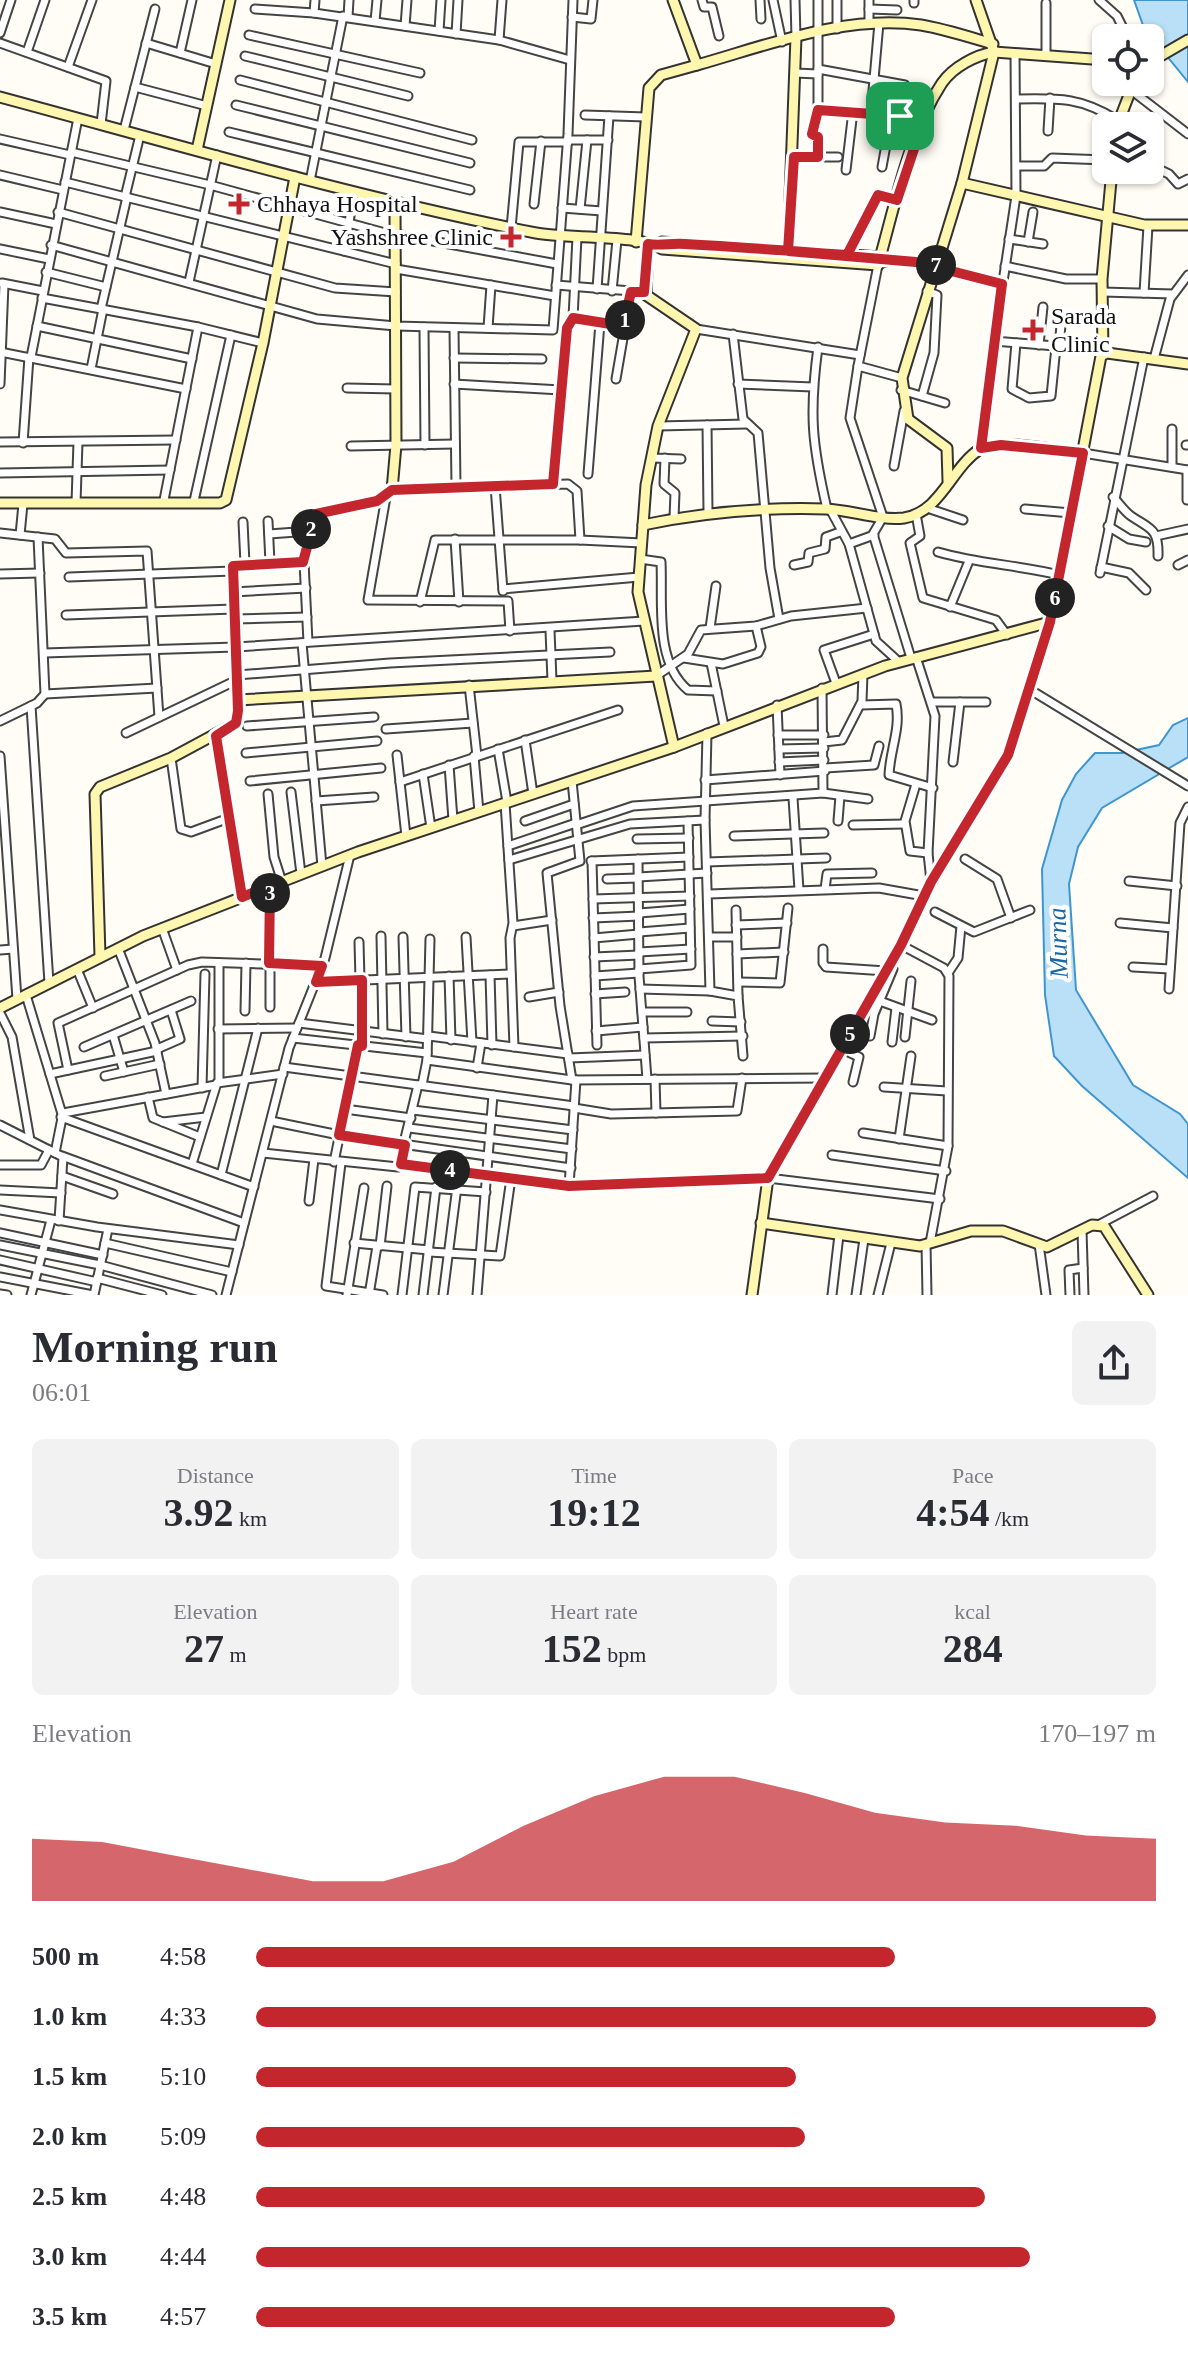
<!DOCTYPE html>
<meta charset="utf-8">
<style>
body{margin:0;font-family:Georgia,serif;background:#f2f2f3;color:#2b2b33;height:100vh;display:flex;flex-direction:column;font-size:30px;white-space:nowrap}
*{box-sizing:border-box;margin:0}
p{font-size:26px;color:#7c7c81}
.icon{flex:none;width:44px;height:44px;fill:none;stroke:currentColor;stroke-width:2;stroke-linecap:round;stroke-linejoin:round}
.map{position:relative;height:1295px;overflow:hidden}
.side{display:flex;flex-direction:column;background:#fff;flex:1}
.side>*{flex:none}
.fabs{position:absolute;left:1092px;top:24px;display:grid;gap:16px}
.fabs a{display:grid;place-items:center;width:72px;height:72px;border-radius:12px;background:#fff;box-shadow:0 2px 6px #0004;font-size:40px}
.pin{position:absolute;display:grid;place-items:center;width:68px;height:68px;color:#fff;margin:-34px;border-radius:16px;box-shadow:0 4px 12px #0006}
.km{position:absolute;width:40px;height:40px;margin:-20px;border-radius:50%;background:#222;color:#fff;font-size:22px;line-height:40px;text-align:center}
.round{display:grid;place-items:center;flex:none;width:84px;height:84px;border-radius:12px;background:#f2f2f3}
.summary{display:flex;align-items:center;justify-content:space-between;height:136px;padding:0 32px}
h1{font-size:44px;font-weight:600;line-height:60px}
.figures{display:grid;grid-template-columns:repeat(3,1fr);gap:12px;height:136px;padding:8px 32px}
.figures div{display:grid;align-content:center;border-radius:12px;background:#f2f2f3;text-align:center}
.figures b{font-size:40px;font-weight:600}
.figures small{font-size:22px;font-weight:400}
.figures p{font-size:22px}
.chart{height:224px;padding:16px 32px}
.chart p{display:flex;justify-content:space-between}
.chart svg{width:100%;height:144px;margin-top:8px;fill:#c4262e;opacity:.7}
ul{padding:0 32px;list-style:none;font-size:26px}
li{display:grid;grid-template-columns:128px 96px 1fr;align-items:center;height:60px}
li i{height:20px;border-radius:10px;background:#c4262e}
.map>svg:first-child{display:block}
.water{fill:#b9e0f7;stroke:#3f96cf;stroke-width:2}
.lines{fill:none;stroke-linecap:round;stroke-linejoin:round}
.street-casing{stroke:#444;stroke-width:11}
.secondary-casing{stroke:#333;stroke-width:13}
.street{stroke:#fff;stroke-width:7}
.secondary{stroke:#fff6b0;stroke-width:9}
.route-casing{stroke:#fff;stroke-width:16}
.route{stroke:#c4262e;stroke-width:10}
.poi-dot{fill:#c4262e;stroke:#fff;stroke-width:3}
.labels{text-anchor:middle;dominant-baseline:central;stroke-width:8;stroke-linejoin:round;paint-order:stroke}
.poi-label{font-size:24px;fill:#111;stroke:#fff;text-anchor:start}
.water-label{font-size:26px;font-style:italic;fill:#1768a6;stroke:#fff}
</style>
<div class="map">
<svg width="1188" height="1295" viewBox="0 0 1188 1295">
<rect width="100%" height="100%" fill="#fffdf5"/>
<g class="water">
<path d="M1134,0H1188V82L1144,28Z"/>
<path d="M1188,718V757L1102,808L1078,847L1069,884L1076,990L1133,1085L1180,1114L1188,1124V1178L1082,1086L1054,1056L1045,995L1042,869L1062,800L1076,774L1095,753H1122L1159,745L1173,725Z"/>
</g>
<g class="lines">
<defs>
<g id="street">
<path d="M315,0L314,13L499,40L502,0"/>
<path d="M702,0L704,7H712L719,36"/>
<path d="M760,0L761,19"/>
<path d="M773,0L782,42"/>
<path d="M795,0L796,37"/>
<path d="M818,0V110L812,134L818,137V157"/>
<path d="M837,0V29"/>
<path d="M914,0V3"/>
<path d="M1099,0L1117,16L1128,38"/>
<path d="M255,9L314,13"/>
<path d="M869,9L897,10"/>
<path d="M348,17L349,0"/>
<path d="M572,17L591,19L593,0"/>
<path d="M375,21L377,0"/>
<path d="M869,23V0"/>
<path d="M405,26L407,0"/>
<path d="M439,31L441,0"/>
<path d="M0,33L11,0"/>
<path d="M456,34L458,0"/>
<path d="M249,35L420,73"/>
<path d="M499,40L570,60"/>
<path d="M0,43L106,81L101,124"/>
<path d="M146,43L216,64"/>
<path d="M27,52L45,0"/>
<path d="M180,53L192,0"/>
<path d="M1046,55V3"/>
<path d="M245,56L408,96"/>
<path d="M68,67L92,0"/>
<path d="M818,69L905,85"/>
<path d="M795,73L818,74"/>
<path d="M240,80L472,140"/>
<path d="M135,87L207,106"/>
<path d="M1131,90L1188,134"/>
<path d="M1016,99C1058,98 1081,97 1117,120"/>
<path d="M236,105L470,163"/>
<path d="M818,110L879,113L923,122"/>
<path d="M871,113L879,23"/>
<path d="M585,115L646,117"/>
<path d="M124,130L155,9"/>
<path d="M1048,131L1050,98"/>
<path d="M229,132L470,190"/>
<path d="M0,139L70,155"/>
<path d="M568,140H608"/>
<path d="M71,152L210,185L396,236"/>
<path d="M794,157H838"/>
<path d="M1150,165L1169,174L1178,184L1188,179"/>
<path d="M1017,166H1044L1052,158L1106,160"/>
<path d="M882,167L888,134L917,139"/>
<path d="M846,170L853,111"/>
<path d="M0,175L63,190"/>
<path d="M310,181L343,16"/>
<path d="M65,182L396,264"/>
<path d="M125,197L140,135"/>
<path d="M534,204L541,141"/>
<path d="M562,208L602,211"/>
<path d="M580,209L587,140"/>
<path d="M0,212L56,224"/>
<path d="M58,212L335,288L396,292"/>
<path d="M511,228L519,142H568"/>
<path d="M395,234L557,264"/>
<path d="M577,237L573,318L623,326"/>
<path d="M1009,239L1043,244"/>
<path d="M1028,242L1033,212"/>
<path d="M51,245L317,319L396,326L553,330L568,134L573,0"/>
<path d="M0,249L49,259"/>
<path d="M344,251L354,193"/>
<path d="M847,255L878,195L897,200"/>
<path d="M1005,266L1066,279H1102"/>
<path d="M396,269L555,296"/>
<path d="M46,272L106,287"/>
<path d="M189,282L217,155"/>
<path d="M2,283L43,291"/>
<path d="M556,285L644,292"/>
<path d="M597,289L609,116"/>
<path d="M612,291L617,240"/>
<path d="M1103,292L1173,294"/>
<path d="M1144,293L1148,226"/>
<path d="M42,298L198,327L263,343"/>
<path d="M101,309L127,197"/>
<path d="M37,326L192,359"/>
<path d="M424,327L425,445"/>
<path d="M454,328L456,487"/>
<path d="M488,328L491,285"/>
<path d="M696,329L860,355"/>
<path d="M733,334L743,419L758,433L770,568L779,619"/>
<path d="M994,341L1016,196L1015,53"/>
<path d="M1016,343L1012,389L1029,398L1051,396L1056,347"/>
<path d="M1039,345L1043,307"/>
<path d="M818,347C809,414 812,444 827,509"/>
<path d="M1059,347L1062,314"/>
<path d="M0,352L186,389"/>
<path d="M31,357L78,118"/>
<path d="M454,358L542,359"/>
<path d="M1154,359L1170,299L1188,275"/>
<path d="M858,366L850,418L883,517L873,534L911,658"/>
<path d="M91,369L103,309"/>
<path d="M902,378L858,366L878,265C909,250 970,275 1002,284"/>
<path d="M616,379L631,292"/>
<path d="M0,384L4,284"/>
<path d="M454,384L561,390"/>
<path d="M738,384L813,387"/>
<path d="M347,388L396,389"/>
<path d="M901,390L945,403"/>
<path d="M922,396L934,353L937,295L927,291"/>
<path d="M707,425L708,511"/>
<path d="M658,426L747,424"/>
<path d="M0,442L176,440"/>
<path d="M23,443L29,357"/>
<path d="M1186,445H1188"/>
<path d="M351,446L455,444"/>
<path d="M981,448L994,341L1103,350"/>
<path d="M1083,453L1188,470"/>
<path d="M652,458L681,459"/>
<path d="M665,458L664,484L675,493L674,518"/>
<path d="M894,466L904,411"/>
<path d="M1172,467V429"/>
<path d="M0,473L170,470"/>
<path d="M588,474L600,323"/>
<path d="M553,484L567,328L573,318"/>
<path d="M495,486L503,591"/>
<path d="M392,490L568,484L577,491L580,540H435L420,602"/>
<path d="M386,497L368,600L508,601L510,631"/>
<path d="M1113,497C1119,503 1124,511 1131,516C1150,529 1159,528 1158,556"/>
<path d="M164,500L198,327"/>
<path d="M1187,500V470"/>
<path d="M194,501L231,335"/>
<path d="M76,503L78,442"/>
<path d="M927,508L963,520"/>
<path d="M830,509L849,544L876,641L899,662"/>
<path d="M1025,509L1071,513"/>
<path d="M916,514L920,536L910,543L923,598L996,620L1007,635"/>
<path d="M268,521L270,563"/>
<path d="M243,522L245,564"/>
<path d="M1108,526L1129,539L1146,542"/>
<path d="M0,533L55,539L66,553L147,551L159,717"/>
<path d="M269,534L310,531"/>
<path d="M20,535L23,504"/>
<path d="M1156,536L1188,529"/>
<path d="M455,539L459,602"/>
<path d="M580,540L642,543"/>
<path d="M849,544L874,535"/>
<path d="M938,552C979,564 1019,565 1059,575"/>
<path d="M640,559L661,562C663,602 654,662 688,690L717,691"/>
<path d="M304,562L308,642"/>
<path d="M794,565L808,562L809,553L825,549L826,537L840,532"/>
<path d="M1178,565L1188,560"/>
<path d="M1101,567L1129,573L1146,590"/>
<path d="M1100,573L1144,357"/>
<path d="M0,574L40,573"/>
<path d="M69,577L233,571"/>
<path d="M503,589L639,577"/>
<path d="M233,592L306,588"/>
<path d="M950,607L969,561"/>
<path d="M66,615L234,609"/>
<path d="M235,619L307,617"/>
<path d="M710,628L716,586"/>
<path d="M550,630L552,681"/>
<path d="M302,643L322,866"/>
<path d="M44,653L236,647L644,621"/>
<path d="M916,657L935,716L928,853L931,882"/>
<path d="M684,658L723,664L758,653L761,647L756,626"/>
<path d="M711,663L724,726"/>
<path d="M237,675L390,663L610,652"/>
<path d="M656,676L688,654L701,630L756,626L791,616L867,608"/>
<path d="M836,683L824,650L874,634"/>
<path d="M469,685L477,756"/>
<path d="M1029,689L1188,786"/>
<path d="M45,694L157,688"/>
<path d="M932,702H986"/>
<path d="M777,705L780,775"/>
<path d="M861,705L896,704C901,729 890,749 889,775L933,788"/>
<path d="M31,706L49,983"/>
<path d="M0,721L37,703L45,694L38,537"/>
<path d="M247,726L374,717"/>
<path d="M386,729L473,723"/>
<path d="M126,733L237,680"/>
<path d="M707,733L705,820L710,991L738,996L743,1056"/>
<path d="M778,735H824"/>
<path d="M216,736L242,897"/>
<path d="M525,740L533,794"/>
<path d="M824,742L842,740L862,701L863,674"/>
<path d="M498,749L507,802"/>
<path d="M779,749L824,748"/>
<path d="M246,753L377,741"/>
<path d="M397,755L406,836"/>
<path d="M0,756L17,999"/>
<path d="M474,756L479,812"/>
<path d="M171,758L181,829L191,832L229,818"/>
<path d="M779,762L824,760"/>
<path d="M953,762L960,702"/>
<path d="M449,765L453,820"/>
<path d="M825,768L874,765L879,746"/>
<path d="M423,774L431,828"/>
<path d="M705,780L825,771"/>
<path d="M250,781L381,768"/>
<path d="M572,781L580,861L547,873L560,1006L572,1080L825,1078"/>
<path d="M400,782L618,710"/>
<path d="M916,784L905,821L910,851L928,853"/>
<path d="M291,792L301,874"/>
<path d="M823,793L868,799"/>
<path d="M268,794L274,857L282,882"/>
<path d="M793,798L799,890"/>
<path d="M316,801L374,797"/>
<path d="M505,803L513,923L510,938L514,1047"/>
<path d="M525,821L574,804"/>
<path d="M838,821L840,796"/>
<path d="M576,825L633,806L823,793L822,688"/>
<path d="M853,825L905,824"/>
<path d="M734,836L824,833"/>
<path d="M637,839L689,838"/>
<path d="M508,846L576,823"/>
<path d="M638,859L639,976L647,1079"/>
<path d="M965,859L997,879L1011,918"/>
<path d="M509,860L630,824L705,820"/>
<path d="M591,861L689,857"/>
<path d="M592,861L597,1045"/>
<path d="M707,862L826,858"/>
<path d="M638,877L707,873"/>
<path d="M607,879L638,878"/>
<path d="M1129,881L1177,886"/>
<path d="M270,886V1007"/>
<path d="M825,889L827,874L872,873"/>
<path d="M709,894L879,888L924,896"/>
<path d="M593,899L690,896"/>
<path d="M736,910L738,996"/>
<path d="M935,912L974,932L1030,910"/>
<path d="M639,913L690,909"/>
<path d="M593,918L639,916"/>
<path d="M1120,923L1173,928"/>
<path d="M736,925L787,923"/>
<path d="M513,926L552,920"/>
<path d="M162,928L177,970"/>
<path d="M639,932L690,928"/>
<path d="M381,936L383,1034"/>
<path d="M403,937L406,1037"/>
<path d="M466,937L472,1042"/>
<path d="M709,937H737"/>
<path d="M594,938L639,934"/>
<path d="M430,939L427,1060L572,1080"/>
<path d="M359,942L360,980"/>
<path d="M901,945L944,968L949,976L948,1146L930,1243"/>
<path d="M118,948L155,1043L166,1094"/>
<path d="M823,949V963L826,967L886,971"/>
<path d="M0,950L13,949"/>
<path d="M639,952L691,949"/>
<path d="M737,954L784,952"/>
<path d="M594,957L639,955"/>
<path d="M1133,967L1170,969"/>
<path d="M77,969L93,1008"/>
<path d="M639,969L691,965L688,821"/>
<path d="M948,973L958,958L961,926"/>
<path d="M490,975L492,1045"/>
<path d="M449,976L451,1040"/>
<path d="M595,976L639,973"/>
<path d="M316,982L511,974"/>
<path d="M738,982L780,983L788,908"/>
<path d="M640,989L710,991"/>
<path d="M1169,989L1180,823L1188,807"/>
<path d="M595,994L625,992"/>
<path d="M26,995L62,1114"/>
<path d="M529,997L559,992"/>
<path d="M877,1000L932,1020"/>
<path d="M245,1011L246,963"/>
<path d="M642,1012H687"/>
<path d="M0,1013L12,1037L30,1140"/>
<path d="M712,1021L741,1022"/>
<path d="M299,1023L428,1039"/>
<path d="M218,1029L297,1028"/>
<path d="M596,1031L643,1027"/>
<path d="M113,1035L124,1072"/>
<path d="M429,1036L568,1054"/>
<path d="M870,1036L874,1014L893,969"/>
<path d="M905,1037L911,981"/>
<path d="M293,1038L427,1053"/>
<path d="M644,1038L743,1036"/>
<path d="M892,1042L896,1008"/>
<path d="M362,1046V980"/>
<path d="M84,1047L191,1001"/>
<path d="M157,1049L180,1039L171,1010"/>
<path d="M842,1049L859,1057L853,1082"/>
<path d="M569,1058L645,1055"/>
<path d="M284,1067L574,1106"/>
<path d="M477,1068L481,1043"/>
<path d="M68,1070L58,1023L188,965L202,962L322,966"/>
<path d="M50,1074L157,1051"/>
<path d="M105,1076L160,1064"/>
<path d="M655,1079L656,1113"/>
<path d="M219,1082V963"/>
<path d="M422,1085L427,1060"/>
<path d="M884,1087L947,1091"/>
<path d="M202,1088L205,974"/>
<path d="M148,1097L153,1118L200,1137"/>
<path d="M574,1108L611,1114L737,1111L742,1078"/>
<path d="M345,1109L411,1118"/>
<path d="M413,1110L573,1130"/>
<path d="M61,1117L254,1187"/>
<path d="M271,1121L339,1135L571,1168"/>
<path d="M163,1122L206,1117"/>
<path d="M0,1125L63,1157L59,1221"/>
<path d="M409,1128L572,1149"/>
<path d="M863,1133L948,1146"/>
<path d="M899,1139L911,1056"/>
<path d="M55,1153L63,1113L216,1085"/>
<path d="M263,1153L398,1167L418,1085"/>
<path d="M832,1155L946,1171"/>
<path d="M62,1156L244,1223"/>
<path d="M334,1162L358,1045"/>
<path d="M341,1163L326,1286L383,1295"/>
<path d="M192,1164L217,1083L283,1074"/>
<path d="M401,1164L567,1185L768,1178L940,1199"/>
<path d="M0,1165H41L49,1150"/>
<path d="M221,1175L258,1028"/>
<path d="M62,1176L113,1194"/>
<path d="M569,1186L576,1080"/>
<path d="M0,1190L61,1193"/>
<path d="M309,1201L314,1159"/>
<path d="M0,1210L97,1227L239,1245"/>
<path d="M1098,1225L1153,1196"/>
<path d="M1082,1231L1084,1295"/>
<path d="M0,1233L103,1255"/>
<path d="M105,1243L232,1272"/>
<path d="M354,1243L429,1250"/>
<path d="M926,1244L927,1295"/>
<path d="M1039,1244L1046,1295"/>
<path d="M0,1245L100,1265L212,1295"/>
<path d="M380,1246L387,1186"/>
<path d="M429,1252L500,1256L511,1178"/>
<path d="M0,1260L97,1282"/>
<path d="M0,1277L93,1295"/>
<path d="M97,1278L162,1295"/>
<path d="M0,1294L7,1295"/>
<path d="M31,1295L51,1220"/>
<path d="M94,1295L108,1229"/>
<path d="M226,1295L289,1048L325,958L350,855"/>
<path d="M347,1295L364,1188"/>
<path d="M369,1295L377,1246"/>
<path d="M402,1295L415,1187L486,1192"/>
<path d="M423,1295L436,1187"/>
<path d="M443,1295L459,1171"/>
<path d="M477,1295L493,1095"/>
<path d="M832,1295L839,1235"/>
<path d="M856,1295L864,1239"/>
<path d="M878,1295L891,1243"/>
<path d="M1070,1295L1069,1270L1083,1268"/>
</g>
<g id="secondary">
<path d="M673,0L697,65C768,45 846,14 921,25C945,29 969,37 993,44"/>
<path d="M1150,62L1188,40"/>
<path d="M0,97C178,145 355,197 536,233C566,239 641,234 662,249L878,265C895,206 908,135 942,83C953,67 976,55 994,52L1106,60"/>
<path d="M1117,126L1134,82"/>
<path d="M197,150L230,0"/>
<path d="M962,183L1144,225H1188"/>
<path d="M636,242L649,88L661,75L697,65"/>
<path d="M648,244L646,295L696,329L658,426L646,485L638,592L674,747"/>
<path d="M657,245L662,242L880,257"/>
<path d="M788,251L796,37"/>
<path d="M1103,354L1102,279L1112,170"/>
<path d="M948,481L947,448L908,419L902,378L962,183L994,52L976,0"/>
<path d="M0,503H220L226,500L263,343L295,177"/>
<path d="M643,525C705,512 762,507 826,509C851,510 880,521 904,518C941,512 951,468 980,449C999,438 1059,451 1083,453"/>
<path d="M238,700L656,676"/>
<path d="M100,956L95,794L100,787L171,758L236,723L239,703L233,566L303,562L316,514L377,501L392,490L396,445L395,202"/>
<path d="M0,1008L143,936L358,852L674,747L885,666L1050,622L1101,356L1107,353L1188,364"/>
<path d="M761,1223L920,1246L971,1231H1003L1047,1247L1092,1225L1104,1226L1148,1295"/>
<path d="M752,1295L768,1178L901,945L931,882L1008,755L1050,622"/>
</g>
</defs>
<use href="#street" class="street-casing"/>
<use href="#secondary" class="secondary-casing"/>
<use href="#street" class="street"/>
<use href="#secondary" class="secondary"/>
</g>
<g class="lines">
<defs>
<path id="route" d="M900,116L923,122L897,200L878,195L847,255C793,251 739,247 685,244C672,243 660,246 648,244L644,292H631L623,326L573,318L567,328L553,484L392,490L377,501L316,514L303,562L233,566L238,711L236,723L216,736L242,897L270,886L269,963L322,966L316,982L362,980V1046L358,1045L339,1135L405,1145L401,1164L569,1186L768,1178L901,945L931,882L1008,755L1050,622L1083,453L1001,445L981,448L1002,284L916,262L788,251L794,157H818V137L812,134L818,110L900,116"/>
</defs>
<use href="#route" class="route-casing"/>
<use href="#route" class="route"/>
</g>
<g class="poi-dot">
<path d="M235 192h8v8h8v8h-8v8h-8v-8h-8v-8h8z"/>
<path d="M507 225h8v8h8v8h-8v8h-8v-8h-8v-8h8z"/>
<path d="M1029 318h8v8h8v8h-8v8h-8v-8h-8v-8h8z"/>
</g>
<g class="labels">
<g class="poi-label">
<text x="257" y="204">Chhaya Hospital</text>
<text x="493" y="237" text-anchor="end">Yashshree Clinic</text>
<text x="1051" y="316">Sarada<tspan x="1051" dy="28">Clinic</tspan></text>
</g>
<g class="water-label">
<text transform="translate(1058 943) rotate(-92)">Murna</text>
</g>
</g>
</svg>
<div class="fabs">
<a><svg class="icon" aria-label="locate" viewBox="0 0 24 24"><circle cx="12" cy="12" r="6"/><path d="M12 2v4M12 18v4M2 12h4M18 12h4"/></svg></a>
<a><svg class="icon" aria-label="layers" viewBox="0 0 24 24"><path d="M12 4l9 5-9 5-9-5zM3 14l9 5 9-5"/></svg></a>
</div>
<div class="pin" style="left:900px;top:116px;background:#1e9e55"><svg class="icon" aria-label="arrive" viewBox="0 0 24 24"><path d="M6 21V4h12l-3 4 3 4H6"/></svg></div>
<b class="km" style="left:625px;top:320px">1</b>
<b class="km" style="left:311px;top:529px">2</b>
<b class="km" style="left:270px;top:893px">3</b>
<b class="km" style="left:450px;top:1170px">4</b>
<b class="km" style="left:850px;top:1034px">5</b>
<b class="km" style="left:1055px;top:598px">6</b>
<b class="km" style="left:936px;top:265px">7</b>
</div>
<section class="side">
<div class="summary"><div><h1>Morning run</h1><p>06:01</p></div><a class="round"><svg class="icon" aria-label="share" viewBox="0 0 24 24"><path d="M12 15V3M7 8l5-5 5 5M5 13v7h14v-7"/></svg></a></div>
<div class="figures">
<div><p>Distance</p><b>3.92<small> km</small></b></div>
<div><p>Time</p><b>19:12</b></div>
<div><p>Pace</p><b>4:54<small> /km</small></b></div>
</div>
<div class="figures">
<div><p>Elevation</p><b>27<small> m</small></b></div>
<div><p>Heart rate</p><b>152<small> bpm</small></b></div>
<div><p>kcal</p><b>284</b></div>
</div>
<div class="chart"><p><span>Elevation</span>170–197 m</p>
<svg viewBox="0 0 160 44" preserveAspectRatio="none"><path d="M0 44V25L10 26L20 30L30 34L40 38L50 38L60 32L70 21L80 12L90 6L100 6L110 11L120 17L130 20L140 21L150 24L160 25V44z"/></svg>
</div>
<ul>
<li><b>500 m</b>4:58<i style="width:71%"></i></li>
<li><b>1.0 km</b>4:33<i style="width:100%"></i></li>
<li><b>1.5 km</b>5:10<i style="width:60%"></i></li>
<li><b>2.0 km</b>5:09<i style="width:61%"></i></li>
<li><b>2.5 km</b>4:48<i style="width:81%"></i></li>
<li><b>3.0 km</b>4:44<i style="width:86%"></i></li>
<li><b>3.5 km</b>4:57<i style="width:71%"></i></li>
</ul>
</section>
